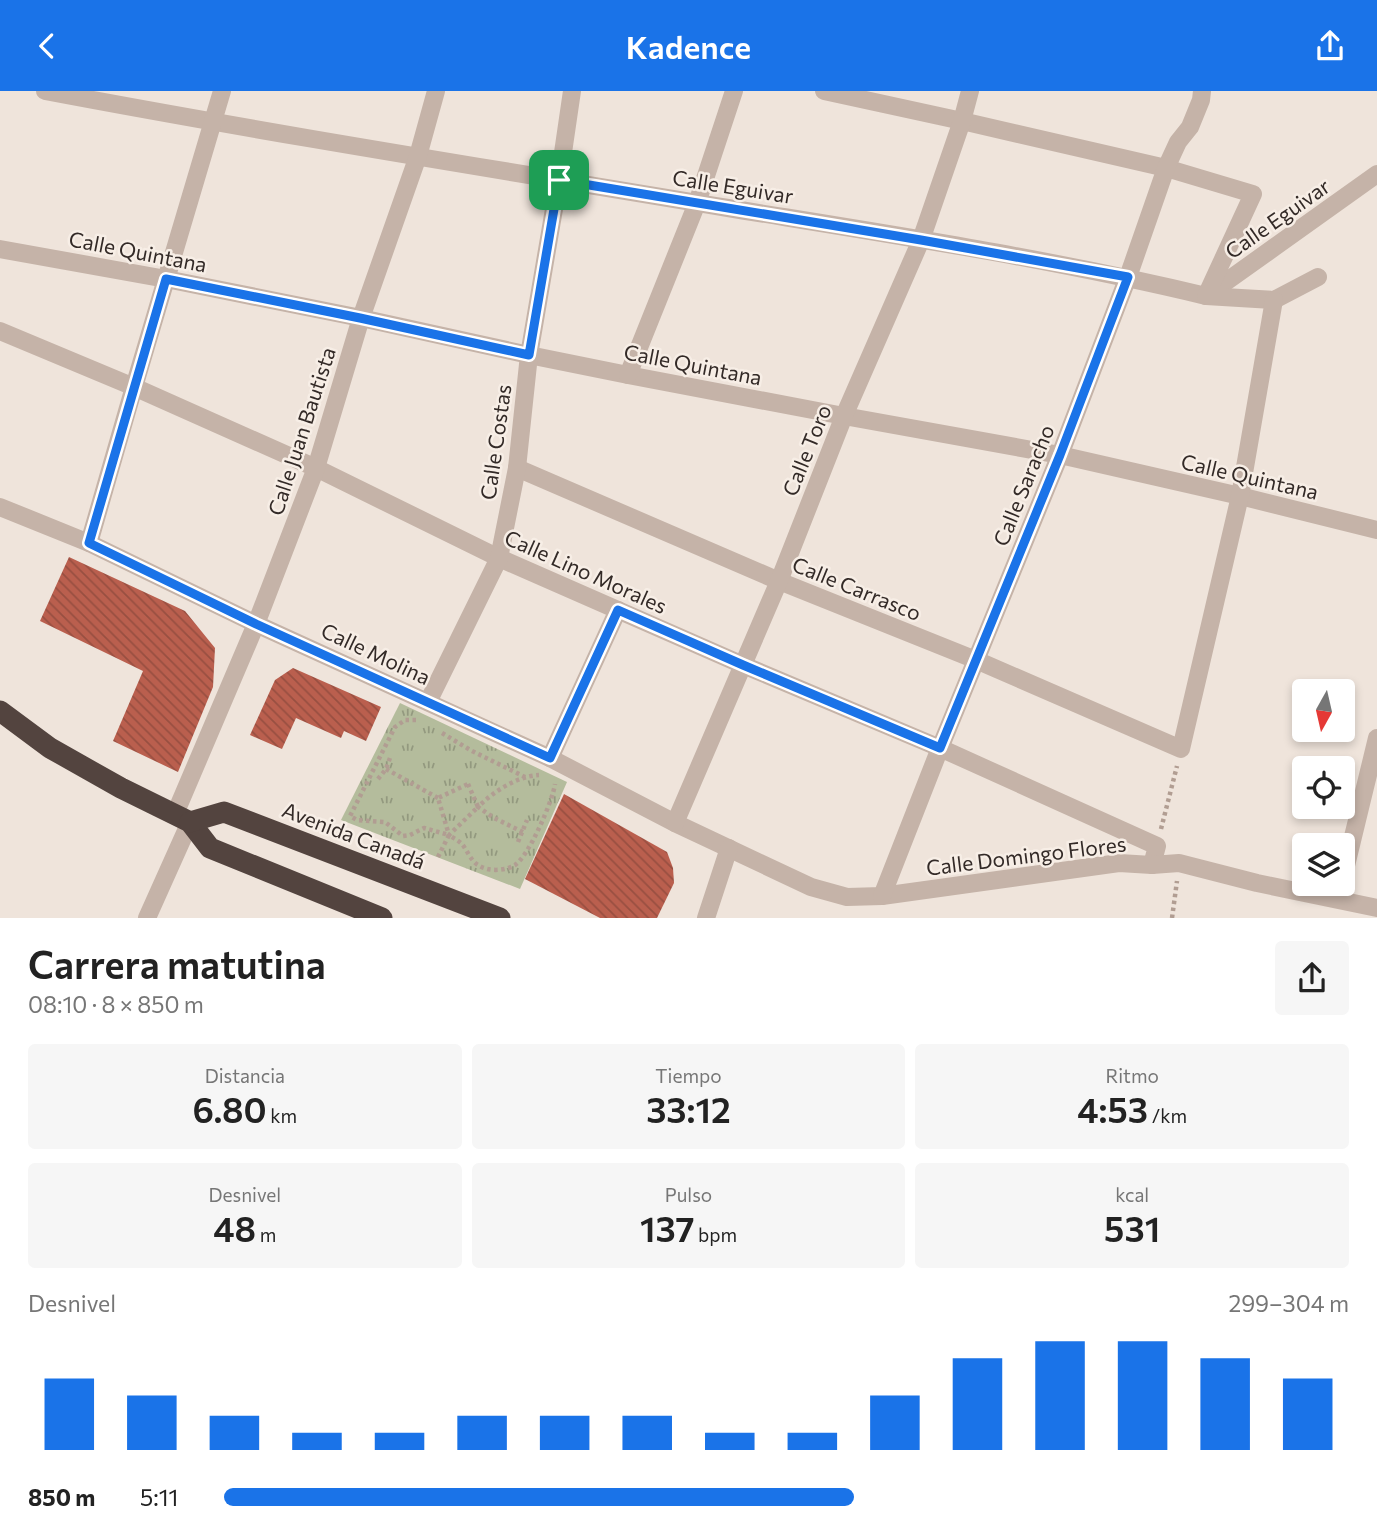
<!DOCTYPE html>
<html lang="es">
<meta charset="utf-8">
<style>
body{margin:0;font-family:Commissioner,sans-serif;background:#f6f6f6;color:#222;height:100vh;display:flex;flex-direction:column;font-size:26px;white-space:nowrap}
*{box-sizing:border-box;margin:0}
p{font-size:23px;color:#767676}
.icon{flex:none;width:38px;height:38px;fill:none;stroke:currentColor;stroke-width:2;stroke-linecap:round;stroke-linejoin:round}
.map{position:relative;height:827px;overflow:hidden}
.drawer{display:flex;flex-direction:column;background:#fff;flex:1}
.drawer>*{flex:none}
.needle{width:46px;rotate:188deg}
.fabs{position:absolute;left:1292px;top:588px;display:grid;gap:14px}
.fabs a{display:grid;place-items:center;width:63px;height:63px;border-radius:7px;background:#fff;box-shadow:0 4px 10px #0003;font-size:35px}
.pin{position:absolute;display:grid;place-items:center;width:60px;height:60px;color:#fff;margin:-30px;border-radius:14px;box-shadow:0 4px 10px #0006}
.round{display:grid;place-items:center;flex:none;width:74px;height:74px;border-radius:7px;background:#f6f6f6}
.headline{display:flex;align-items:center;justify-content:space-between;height:119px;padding:0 28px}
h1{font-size:38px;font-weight:600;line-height:52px}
.stats{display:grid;grid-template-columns:repeat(3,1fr);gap:10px;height:119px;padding:7px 28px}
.stats div{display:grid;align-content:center;border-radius:7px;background:#f6f6f6;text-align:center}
.stats b{font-size:35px;font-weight:600}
.stats small{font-size:19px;font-weight:400}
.stats p{font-size:19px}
.chart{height:196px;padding:14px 28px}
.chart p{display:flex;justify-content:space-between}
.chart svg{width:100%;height:126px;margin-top:7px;stroke:#1a73e8;stroke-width:6}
ul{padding:0 28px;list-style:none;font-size:23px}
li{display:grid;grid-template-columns:112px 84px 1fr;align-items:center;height:52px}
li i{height:18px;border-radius:9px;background:#1a73e8}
header{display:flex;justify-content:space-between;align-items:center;height:91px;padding:0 28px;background:#1a73e8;color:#fff;font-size:32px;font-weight:600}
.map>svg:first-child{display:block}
.park{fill:url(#park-tufts)}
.building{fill:url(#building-back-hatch)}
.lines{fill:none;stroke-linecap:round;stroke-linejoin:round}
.path{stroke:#b19d92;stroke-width:4.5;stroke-dasharray:3.5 3.5;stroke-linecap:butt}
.minor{stroke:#c5b3a8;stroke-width:18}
.highway{stroke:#53443f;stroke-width:21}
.route-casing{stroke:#fff;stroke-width:14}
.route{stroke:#1a73e8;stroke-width:9}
.labels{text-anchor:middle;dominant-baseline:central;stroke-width:5;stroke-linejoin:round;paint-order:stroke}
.street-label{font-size:21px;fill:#332a27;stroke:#f7eee6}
</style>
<header><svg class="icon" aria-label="back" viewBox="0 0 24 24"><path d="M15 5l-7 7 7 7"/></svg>Kadence<svg class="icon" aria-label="share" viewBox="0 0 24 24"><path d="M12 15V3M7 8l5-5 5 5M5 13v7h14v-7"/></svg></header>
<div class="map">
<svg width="1377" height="827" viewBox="0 0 1377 827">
<defs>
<pattern id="park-tufts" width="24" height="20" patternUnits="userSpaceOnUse" patternTransform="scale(1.75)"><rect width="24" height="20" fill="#b4bc9c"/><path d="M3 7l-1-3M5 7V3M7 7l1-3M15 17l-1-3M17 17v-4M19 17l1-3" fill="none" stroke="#93997f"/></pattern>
<pattern id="building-back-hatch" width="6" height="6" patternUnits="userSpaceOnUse" patternTransform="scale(1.75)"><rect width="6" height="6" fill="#ba5f4e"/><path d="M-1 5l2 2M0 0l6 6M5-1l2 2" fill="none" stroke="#984f41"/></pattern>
</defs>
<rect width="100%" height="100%" fill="#efe4db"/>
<path class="park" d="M400,612L567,691L520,798L341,729Z"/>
<g class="building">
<path d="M69,466L185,520L215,557L213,596L178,681L113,650L143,580L40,530Z"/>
<path d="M293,577L381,616L366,650L344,640L341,647L296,627L282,658L250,644L275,589Z"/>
<path d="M564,703L667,761L673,777L674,792L657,827H600L525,788Z"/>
</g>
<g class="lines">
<g class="path">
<path d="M416,629H405L395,636L350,725L357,729L385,731L403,745L410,744L424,737L449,744"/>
<path d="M442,642L472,660L525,686"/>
<path d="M386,678L438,707"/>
<path d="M378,688L386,678L391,664"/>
<path d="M468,693L478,716L449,744L438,707Z"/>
<path d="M1161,738L1177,675"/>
<path d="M523,741L494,727L478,716C493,701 517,685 539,684"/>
<path d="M518,751L527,729"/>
<path d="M438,766L449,744C453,747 458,749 462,753C467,759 471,770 478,774C488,781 505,780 515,774C529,765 553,709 555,693"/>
<path d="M1172,827L1177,790"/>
</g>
<g class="minor">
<path d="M45,0C272,43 500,79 728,117C888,143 1048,167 1206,205L1377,83"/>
<path d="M824,0L962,30L1166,77L1253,103L1206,205L1274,209L1318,186"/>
<path d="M0,158L166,188L361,227L529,264L628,284L844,325L1060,364L1240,405L1377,439"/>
<path d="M0,240L134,296L316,377L499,467L743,574L940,657L1157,755L1152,774"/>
<path d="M628,284L697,112L734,0"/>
<path d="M517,377L779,490L976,569L1181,658L1240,405L1274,209"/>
<path d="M0,416L89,452L256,533L550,667L675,732L811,796L847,806L882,805L1119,772L1152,774L1179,772L1257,792L1377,817"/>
<path d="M89,452L134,296L222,0"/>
<path d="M428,611L499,467L517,377L529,264L559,89L572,0"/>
<path d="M550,667L618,519"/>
<path d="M175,723L256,533L316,377L361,227L418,65L436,0"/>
<path d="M675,732L779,490L844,325L921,149L962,30L970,0"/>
<path d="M1342,791L1377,647"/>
<path d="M882,805L940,657L1060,364L1128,186L1166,77L1178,51L1190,36L1201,9L1202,0"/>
<path d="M147,827L190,731"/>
<path d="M706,827L729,757"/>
</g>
<g class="highway">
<path d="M0,620L50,657L121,697L190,731L210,757L382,827"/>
<path d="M190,731L224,721L500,827"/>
</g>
</g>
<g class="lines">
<defs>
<path id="route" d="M559,89L921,149L1128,186L1060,364L940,657L743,574L618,519L550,667L256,533L89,452L166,188L360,227L529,264Z"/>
</defs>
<use href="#route" class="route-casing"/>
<use href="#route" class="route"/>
</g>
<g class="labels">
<g class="street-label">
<text transform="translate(733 95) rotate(9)">Calle Eguivar</text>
<text transform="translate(1277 127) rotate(-35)">Calle Eguivar</text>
<text transform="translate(138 160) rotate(11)">Calle Quintana</text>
<text transform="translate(693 273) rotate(11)">Calle Quintana</text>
<text transform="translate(301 340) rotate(-72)">Calle Juan Bautista</text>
<text transform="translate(495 351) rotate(-82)">Calle Costas</text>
<text transform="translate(806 359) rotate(-68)">Calle Toro</text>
<text transform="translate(1250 385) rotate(13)">Calle Quintana</text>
<text transform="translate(1023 394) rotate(-68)">Calle Saracho</text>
<text transform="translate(586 480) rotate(24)">Calle Lino Morales</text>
<text transform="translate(857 497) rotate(22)">Calle Carrasco</text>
<text transform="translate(376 562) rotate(25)">Calle Molina</text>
<text transform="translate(354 744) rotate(21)">Avenida Canadá</text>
<text transform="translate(1026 764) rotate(-7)">Calle Domingo Flores</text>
</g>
</g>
</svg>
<div class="fabs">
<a><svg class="needle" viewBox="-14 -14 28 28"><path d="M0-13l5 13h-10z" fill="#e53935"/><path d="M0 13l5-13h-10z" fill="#767676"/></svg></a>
<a><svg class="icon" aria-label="locate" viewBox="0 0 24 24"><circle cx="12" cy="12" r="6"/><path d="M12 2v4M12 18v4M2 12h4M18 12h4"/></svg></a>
<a><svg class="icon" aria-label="layers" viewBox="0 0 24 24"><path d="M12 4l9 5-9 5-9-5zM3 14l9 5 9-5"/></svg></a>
</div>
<div class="pin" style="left:559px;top:89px;background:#1e9e55"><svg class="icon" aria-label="arrive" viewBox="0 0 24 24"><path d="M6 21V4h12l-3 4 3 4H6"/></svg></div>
</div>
<section class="drawer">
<div class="headline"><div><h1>Carrera matutina</h1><p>08:10 · 8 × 850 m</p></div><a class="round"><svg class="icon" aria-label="share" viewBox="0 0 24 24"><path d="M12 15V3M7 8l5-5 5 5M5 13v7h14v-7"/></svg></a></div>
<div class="stats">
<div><p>Distancia</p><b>6.80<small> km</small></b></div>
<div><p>Tiempo</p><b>33:12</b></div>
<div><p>Ritmo</p><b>4:53<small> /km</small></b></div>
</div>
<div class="stats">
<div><p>Desnivel</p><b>48<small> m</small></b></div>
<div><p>Pulso</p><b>137<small> bpm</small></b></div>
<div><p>kcal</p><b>531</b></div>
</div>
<div class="chart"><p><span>Desnivel</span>299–304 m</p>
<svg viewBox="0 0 160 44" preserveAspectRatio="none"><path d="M5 44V19M15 44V25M25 44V32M35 44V38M45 44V38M55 44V32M65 44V32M75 44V32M85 44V38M95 44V38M105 44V25M115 44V12M125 44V6M135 44V6M145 44V12M155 44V19"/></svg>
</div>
<ul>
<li><b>850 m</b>5:11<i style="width:56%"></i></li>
</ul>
</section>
